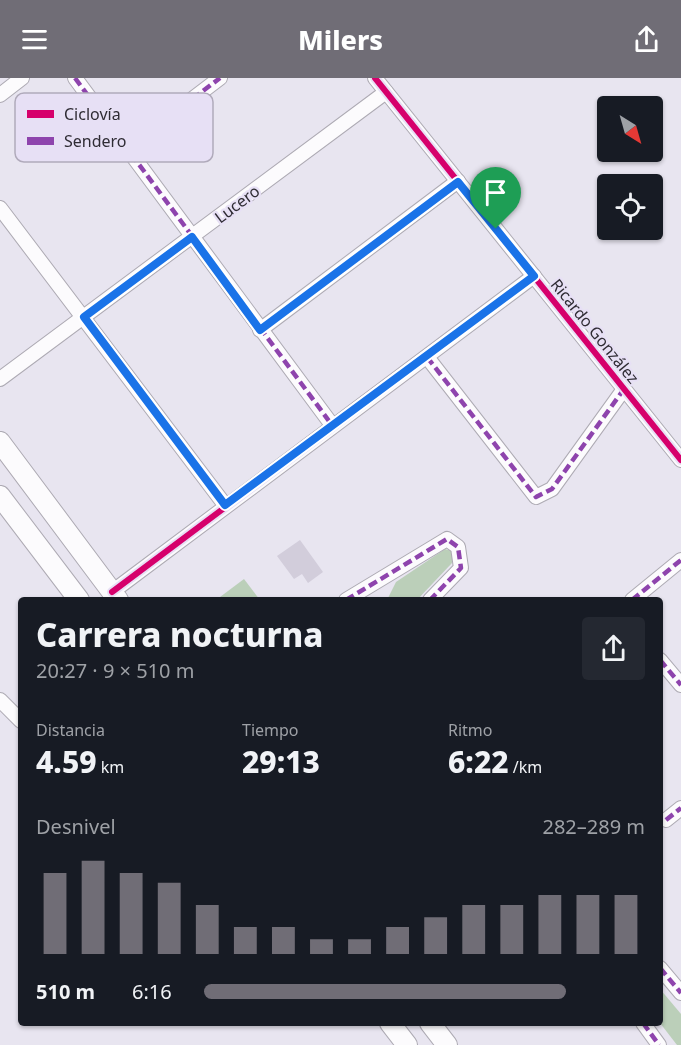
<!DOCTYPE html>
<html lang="es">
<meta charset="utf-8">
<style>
body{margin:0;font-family:"Noto Sans",sans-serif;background:#242831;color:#f1f3f6;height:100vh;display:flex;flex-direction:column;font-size:22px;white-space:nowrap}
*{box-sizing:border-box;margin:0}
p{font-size:20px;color:#9ea1a6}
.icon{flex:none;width:33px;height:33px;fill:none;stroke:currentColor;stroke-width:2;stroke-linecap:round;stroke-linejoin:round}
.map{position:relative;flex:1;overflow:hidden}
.panel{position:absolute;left:18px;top:519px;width:645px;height:429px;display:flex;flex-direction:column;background:#171b24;border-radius:6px;box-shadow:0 2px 4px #0004}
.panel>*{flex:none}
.needle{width:39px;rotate:143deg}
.fabs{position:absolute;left:597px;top:18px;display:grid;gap:12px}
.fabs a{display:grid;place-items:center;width:66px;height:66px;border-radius:6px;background:#171b24;box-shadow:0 2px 4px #0004;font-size:30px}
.pin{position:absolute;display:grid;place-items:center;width:51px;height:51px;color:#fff;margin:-62px -26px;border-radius:50% 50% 50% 0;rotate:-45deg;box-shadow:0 0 6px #0007}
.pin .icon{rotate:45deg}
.round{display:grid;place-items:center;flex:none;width:63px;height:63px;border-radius:6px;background:#242831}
.headline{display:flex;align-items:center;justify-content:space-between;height:102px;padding:0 18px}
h1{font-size:33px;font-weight:800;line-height:45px}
.metrics{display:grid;grid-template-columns:repeat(3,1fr);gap:9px;height:102px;padding:6px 18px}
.metrics div{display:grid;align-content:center}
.metrics b{font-size:30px;font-weight:800}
.metrics small{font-size:16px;font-weight:400}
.metrics p{font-size:16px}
.chart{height:168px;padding:12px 18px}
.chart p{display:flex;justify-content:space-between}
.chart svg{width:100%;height:108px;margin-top:6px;stroke:#706d76;stroke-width:6}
ul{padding:0 18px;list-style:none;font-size:20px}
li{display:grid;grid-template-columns:96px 72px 1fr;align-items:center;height:45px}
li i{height:15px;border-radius:8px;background:#706d76}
header{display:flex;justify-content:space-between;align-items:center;height:78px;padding:0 18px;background:#706d76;color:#fff;font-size:27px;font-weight:800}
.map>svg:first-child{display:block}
.green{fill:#bbcfb9}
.building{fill:#d2cddb}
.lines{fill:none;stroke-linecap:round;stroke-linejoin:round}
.street-casing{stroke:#adaab3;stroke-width:16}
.secondary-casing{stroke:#adaab3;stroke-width:22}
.street{stroke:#fcfbfd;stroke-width:14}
.secondary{stroke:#fcfbfd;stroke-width:20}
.quiet{stroke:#8e44ad;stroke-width:4.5;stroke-dasharray:9 4.5;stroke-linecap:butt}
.cycleway-casing{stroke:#e7e0f5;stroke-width:10}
.cycleway{stroke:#d6006c;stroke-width:6}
.route-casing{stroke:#fff;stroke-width:12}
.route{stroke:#1a73e8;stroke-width:8}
.labels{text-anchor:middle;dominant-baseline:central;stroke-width:4.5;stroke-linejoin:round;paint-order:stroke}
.street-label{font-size:16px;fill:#2f2c34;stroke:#e7e0f5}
.key{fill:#e7e0f5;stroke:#b0aabb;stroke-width:1.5}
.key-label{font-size:16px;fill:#2f2c34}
</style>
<header><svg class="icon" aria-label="menu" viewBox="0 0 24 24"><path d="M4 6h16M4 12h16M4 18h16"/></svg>Milers<svg class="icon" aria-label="share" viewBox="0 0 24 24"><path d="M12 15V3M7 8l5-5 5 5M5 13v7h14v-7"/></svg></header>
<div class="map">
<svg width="681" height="967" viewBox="0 0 681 967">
<rect width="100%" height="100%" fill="#e8e5f0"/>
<g class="green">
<path d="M445,471L452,473V485L417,522H387L396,504Z"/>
<path d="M244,501L260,522H222L220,519Z"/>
<path d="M660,911L681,936V967H677L660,945Z"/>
</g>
<path class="building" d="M300,462L323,494L308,505L302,496L294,501L277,478Z"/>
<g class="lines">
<defs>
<g id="street">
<path d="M75,0L332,347"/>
<path d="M375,0L681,382"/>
<path d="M0,17L22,0"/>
<path d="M128,70L220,0"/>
<path d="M0,130L225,427"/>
<path d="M260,252L458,103"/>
<path d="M427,279L536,419L552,411L624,311"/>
<path d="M0,301L386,14"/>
<path d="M112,514L534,198"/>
<path d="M346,522L447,461L458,469L461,490L430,522"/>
<path d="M632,522L681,482"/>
<path d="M660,582L681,607"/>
<path d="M0,622L21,643"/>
<path d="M666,742L681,730"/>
<path d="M660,890L681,915"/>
<path d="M643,945L659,967"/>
</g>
<g id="secondary">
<path d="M0,364L118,522"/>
<path d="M0,418L79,522"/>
<path d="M390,945L407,967"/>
<path d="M430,945L447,967"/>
</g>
</defs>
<use href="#street" class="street-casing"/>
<use href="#secondary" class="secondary-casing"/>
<use href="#street" class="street"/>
<use href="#secondary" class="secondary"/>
<g class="quiet">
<path d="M75,0L332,347"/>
<path d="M128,70L220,0"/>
<path d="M260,252L458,103"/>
<path d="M427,279L536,419L552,411L624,311"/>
<path d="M346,522L447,461L458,469L461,490L430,522"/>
<path d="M632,522L681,482"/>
<path d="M660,582L681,607"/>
<path d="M666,742L681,730"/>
<path d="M660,890L681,915"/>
<path d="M643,945L659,967"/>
</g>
<defs>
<g id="cycleway">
<path d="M375,0L681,382"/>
<path d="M112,514L534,198"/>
</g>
</defs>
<use href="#cycleway" class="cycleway-casing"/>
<use href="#cycleway" class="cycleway"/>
</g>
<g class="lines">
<defs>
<path id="route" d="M458,104L534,198L225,427L84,239L192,159L260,252Z"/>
</defs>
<use href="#route" class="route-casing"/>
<use href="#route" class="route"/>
</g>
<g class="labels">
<g class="street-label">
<text transform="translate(237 126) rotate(-37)">Lucero</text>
<text transform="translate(595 253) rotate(51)">Ricardo González</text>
</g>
</g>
<rect x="15" y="15" width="198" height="69" rx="9" class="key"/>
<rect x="27" y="32" width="27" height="8" fill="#d6006c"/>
<rect x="27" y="59" width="27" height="8" fill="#8e44ad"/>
<g class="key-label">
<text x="64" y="42">Ciclovía</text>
<text x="64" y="69">Sendero</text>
</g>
</svg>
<div class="fabs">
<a><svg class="needle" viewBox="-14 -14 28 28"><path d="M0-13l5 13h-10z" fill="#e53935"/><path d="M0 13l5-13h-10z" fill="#9ea1a6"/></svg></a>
<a><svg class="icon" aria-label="locate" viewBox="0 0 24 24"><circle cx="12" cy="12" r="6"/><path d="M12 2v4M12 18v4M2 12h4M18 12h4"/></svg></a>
</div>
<div class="pin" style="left:496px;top:151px;background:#1e9e55"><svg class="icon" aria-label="arrive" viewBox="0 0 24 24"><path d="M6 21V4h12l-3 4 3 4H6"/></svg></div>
<section class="panel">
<div class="headline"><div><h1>Carrera nocturna</h1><p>20:27 · 9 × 510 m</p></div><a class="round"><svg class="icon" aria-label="share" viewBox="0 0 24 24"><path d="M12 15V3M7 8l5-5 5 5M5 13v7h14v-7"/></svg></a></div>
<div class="metrics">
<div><p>Distancia</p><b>4.59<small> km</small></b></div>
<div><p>Tiempo</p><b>29:13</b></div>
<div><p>Ritmo</p><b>6:22<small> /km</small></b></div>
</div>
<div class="chart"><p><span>Desnivel</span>282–289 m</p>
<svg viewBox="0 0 160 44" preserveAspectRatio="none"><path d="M5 44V11M15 44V6M25 44V11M35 44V15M45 44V24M55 44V33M65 44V33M75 44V38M85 44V38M95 44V33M105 44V29M115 44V24M125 44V24M135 44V20M145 44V20M155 44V20"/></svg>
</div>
<ul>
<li><b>510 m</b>6:16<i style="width:82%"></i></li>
</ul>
</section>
</div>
